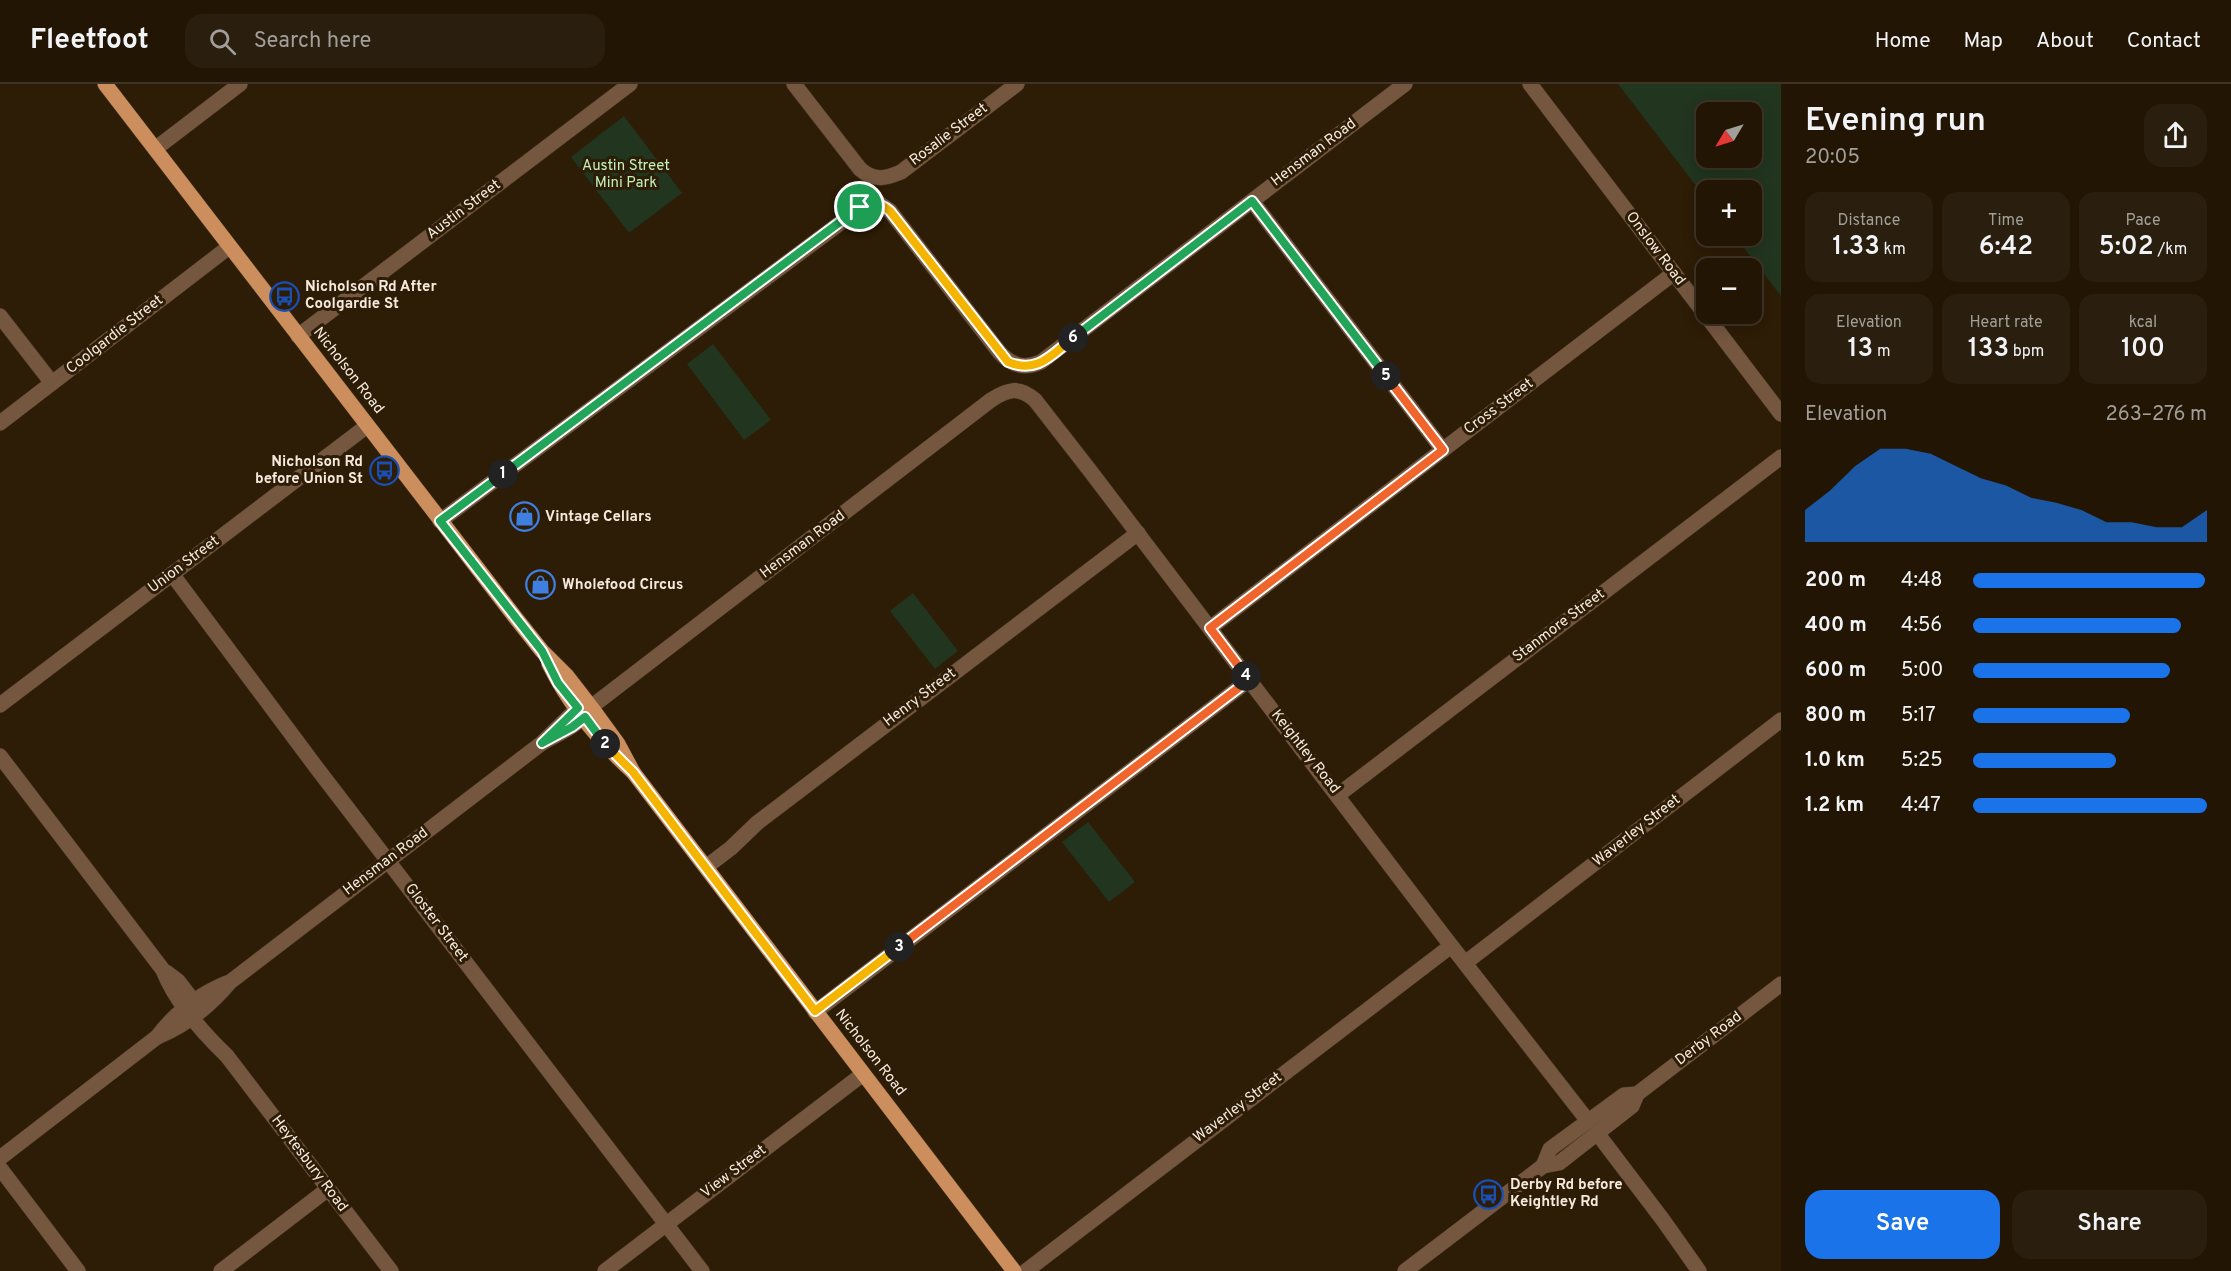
<!DOCTYPE html>
<meta charset="utf-8">
<style>
body{margin:0;font-family:Overpass,sans-serif;background:#2a1e0e;color:#f1f3f6;height:100vh;display:flex;flex-direction:column;font-size:22px;white-space:nowrap}
*{box-sizing:border-box;margin:0}
p{font-size:20px;color:#a29f9a}
.icon{flex:none;width:33px;height:33px;fill:none;stroke:currentColor;stroke-width:2;stroke-linecap:round;stroke-linejoin:round}
.map{position:relative;flex:1;overflow:hidden}
.side{display:flex;flex-direction:column;background:#221504;width:450px}
.side>*{flex:none}
.needle{width:39px;rotate:232deg}
.buttons{position:absolute;left:1696px;top:18px;display:grid;gap:12px}
.buttons a{display:grid;place-items:center;width:66px;height:66px;border-radius:12px;background:#221504;box-shadow:0 3px 15px #0003,0 0 0 2px #3f3426;font-size:30px}
.pin{position:absolute;display:grid;place-items:center;width:51px;height:51px;color:#fff;margin:-26px;border:3px solid #fff;border-radius:50%;box-shadow:0 2px 6px #0007}
.km{position:absolute;width:30px;height:30px;margin:-15px;border-radius:50%;background:#222;color:#fff;font-size:16px;line-height:30px;text-align:center}
.round{display:grid;place-items:center;flex:none;width:63px;height:63px;border-radius:18px;background:#2a1e0e}
.summary{display:flex;align-items:center;justify-content:space-between;height:102px;padding:0 24px}
h1{font-size:33px;font-weight:600;line-height:45px}
.figures{display:grid;grid-template-columns:repeat(3,1fr);gap:9px;height:102px;padding:6px 24px}
.figures div{display:grid;align-content:center;border-radius:15px;background:#2a1e0e;text-align:center}
.figures b{font-size:26px;font-weight:600}
.figures small{font-size:16px;font-weight:400}
.figures p{font-size:16px}
.chart{height:168px;padding:12px 24px}
.chart p{display:flex;justify-content:space-between}
.chart svg{width:100%;height:108px;margin-top:6px;fill:#1a73e8;opacity:.7}
.button{display:flex;gap:12px;margin-top:auto;padding:12px 24px}
.button a{flex:1;height:69px;border-radius:18px;background:#1a73e8;color:#fff;font-size:24px;font-weight:600;line-height:69px;text-align:center}
.button a+a{background:#2a1e0e;color:#f1f3f6}
ul{padding:0 24px;list-style:none;font-size:20px}
li{display:grid;grid-template-columns:96px 72px 1fr;align-items:center;height:45px}
li i{height:15px;border-radius:8px;background:#1a73e8}
header{display:flex;align-items:center;gap:36px;box-sizing:border-box;height:84px;padding:0 30px;background:#221504;border-bottom:2px solid #3f3426}
header strong{font-size:28px}
nav{display:flex;gap:33px;margin-inline-start:auto;font-size:21px}
.search{width:420px;height:54px;background:#2a1e0e;display:flex;align-items:center;gap:15px;box-sizing:border-box;padding:0 21px;border-radius:18px;color:#a29f9a;font-size:22px}
main{display:flex;flex:1;min-height:0}
.map>svg:first-child{display:block}
.green{fill:#21351f;fill-rule:evenodd}
.lines{fill:none;stroke-linecap:round;stroke-linejoin:round}
.minor-casing{stroke:#493924;stroke-width:16}
.major-casing{stroke:#493924;stroke-width:16}
.minor{stroke:#755740;stroke-width:15}
.major{stroke:#cc8e5d;stroke-width:15}
.split-1-casing{stroke:#fff;stroke-width:12}
.split-2-casing{stroke:#fff;stroke-width:12}
.split-3-casing{stroke:#fff;stroke-width:12}
.split-4-casing{stroke:#fff;stroke-width:12}
.split-5-casing{stroke:#fff;stroke-width:12}
.split-6-casing{stroke:#fff;stroke-width:12}
.split-7-casing{stroke:#fff;stroke-width:12}
.split-1{stroke:#22a559;stroke-width:8}
.split-2{stroke:#22a559;stroke-width:8}
.split-3{stroke:#f5b400;stroke-width:8}
.split-4{stroke:#f0652b;stroke-width:8}
.split-5{stroke:#f0652b;stroke-width:8}
.split-6{stroke:#22a559;stroke-width:8}
.split-7{stroke:#f5b400;stroke-width:8}
.labels{text-anchor:middle;dominant-baseline:central;stroke-width:6;stroke-linejoin:round;paint-order:stroke}
.street-label{font-size:15px;fill:#f5e9dc;stroke:#2d1c06}
.park-label{font-size:15px;fill:#c1f0b9;stroke:#2d1c06}
.poi-label{font-size:15px;font-weight:bold;fill:#f5e9dc;stroke:#2d1c06;text-anchor:start}
</style>
<header>
<strong>Fleetfoot</strong>
<div class="search"><svg class="icon" aria-label="search" viewBox="0 0 24 24"><circle cx="10" cy="10" r="6"/><path d="M15 15l6 6"/></svg>Search here</div>
<nav><a>Home</a><a>Map</a><a>About</a><a>Contact</a></nav>
</header>
<main>
<div class="map">
<svg width="1781" height="1187" viewBox="0 0 1781 1187">
<rect width="100%" height="100%" fill="#2d1c06"/>
<g class="green">
<path d="M1618,0H1781V212L1735,152H1752V106H1707V116ZM1707,28H1752V74H1707Z"/>
<path d="M624,32L682,109L629,149L571,73Z"/>
<path d="M713,260L771,336L744,356L687,280Z"/>
<path d="M913,509L958,567L935,585L890,527Z"/>
<path d="M1088,738L1135,798L1109,818L1062,758Z"/>
</g>
<g class="lines">
<defs>
<g id="minor">
<path d="M794,0L860,85C873,97 885,95 901,88L1017,0"/>
<path d="M1530,0L1781,330"/>
<path d="M155,65L240,0"/>
<path d="M1252,117L1443,366"/>
<path d="M0,232L52,299"/>
<path d="M298,252L630,0"/>
<path d="M0,339L229,163"/>
<path d="M440,437L863,122L880,120L890,127L1000,269C1013,282 1024,285 1041,278L1405,0"/>
<path d="M172,490L316,683L702,1187"/>
<path d="M1210,544L1674,189"/>
<path d="M0,621L367,342"/>
<path d="M542,659C560,649 580,641 591,623L991,316C1008,305 1019,302 1035,316L1091,388L1446,855L1588,1037"/>
<path d="M0,672L163,886C176,919 202,948 227,972L391,1187"/>
<path d="M1338,711L1781,373"/>
<path d="M706,783L731,764L757,739L1138,449"/>
<path d="M1465,879L1781,636"/>
<path d="M166,888L178,897L198,923"/>
<path d="M815,928L1249,596"/>
<path d="M157,953C187,941 209,923 230,898L542,659L578,624L587,623"/>
<path d="M1597,1049L1663,1136L1699,1187"/>
<path d="M0,1074L157,953C176,928 198,911 227,899"/>
<path d="M1543,1082L1550,1065L1624,1011L1637,1010L1781,900"/>
<path d="M0,1084L78,1187"/>
<path d="M221,1187L328,1105"/>
<path d="M605,1187L863,990"/>
<path d="M1026,1187L1451,862"/>
<path d="M1405,1187L1543,1082L1559,1079L1632,1022L1637,1010"/>
</g>
<g id="major">
<path d="M105,0L515,533L542,567L567,592L591,623L618,660L633,688"/>
<path d="M549,580C569,620 600,658 633,688L1014,1187"/>
</g>
</defs>
<use href="#minor" class="minor-casing"/>
<use href="#major" class="major-casing"/>
<use href="#minor" class="minor"/>
<use href="#major" class="major"/>
</g>
<g class="lines">
<defs>
<path id="split-1" d="M503,390L860,123"/>
<path id="split-2" d="M503,390L440,437L542,567L558,599L578,624L542,659L572,643L585,633L605,660"/>
<path id="split-3" d="M605,660L633,688L815,927L899,863"/>
<path id="split-4" d="M899,863L1249,596L1246,592"/>
<path id="split-5" d="M1246,592L1210,544L1443,366L1386,292"/>
<path id="split-6" d="M1073,254L1252,117L1386,292"/>
<path id="split-7" d="M860,123C872,118 881,119 890,127L1008,278C1038,290 1051,271 1073,254"/>
</defs>
<use href="#split-1" class="split-1-casing"/>
<use href="#split-2" class="split-2-casing"/>
<use href="#split-3" class="split-3-casing"/>
<use href="#split-4" class="split-4-casing"/>
<use href="#split-5" class="split-5-casing"/>
<use href="#split-6" class="split-6-casing"/>
<use href="#split-7" class="split-7-casing"/>
<use href="#split-1" class="split-1"/>
<use href="#split-2" class="split-2"/>
<use href="#split-3" class="split-3"/>
<use href="#split-4" class="split-4"/>
<use href="#split-5" class="split-5"/>
<use href="#split-6" class="split-6"/>
<use href="#split-7" class="split-7"/>
</g>
<defs>
<symbol id="bus-ring" viewBox="-11 -11 22 22"><circle r="9.5" fill="#2d1c06" stroke="#1a4fb4" stroke-width="1.5"/><path d="M-5-6H5V4H4V6H2V4H-2V6H-4V4H-5ZM-3.5-4V0h7V-4ZM-3.5 1.2v1.5H-2V1.2ZM2 1.2v1.5H3.5V1.2Z" fill="#1a4fb4"/></symbol>
<symbol id="shop-ring" viewBox="-11 -11 22 22"><circle r="9.5" fill="#2d1c06" stroke="#3f7fe0" stroke-width="1.5"/><path d="M-5-2.5h2.3a2.7 3.5 0 0 1 5.4 0H5L5.5 6h-11ZM-1.5-2.5h3a1.5 2.3 0 0 0-3 0Z" fill="#3f7fe0"/></symbol>
</defs>
<g fill-rule="evenodd">
<use href="#bus-ring" x="268" y="196" width="33" height="33"/>
<use href="#bus-ring" x="368" y="370" width="33" height="33"/>
<use href="#shop-ring" x="508" y="416" width="33" height="33"/>
<use href="#shop-ring" x="524" y="484" width="33" height="33"/>
<use href="#bus-ring" x="1472" y="1094" width="33" height="33"/>
</g>
<g class="labels">
<g class="street-label">
<text transform="translate(949 51) rotate(-37)">Rosalie Street</text>
<text transform="translate(1314 69) rotate(-37)">Hensman Road</text>
<text transform="translate(464 126) rotate(-37)">Austin Street</text>
<text transform="translate(1655 165) rotate(53)">Onslow Road</text>
<text transform="translate(115 251) rotate(-38)">Coolgardie Street</text>
<text transform="translate(348 287) rotate(52)">Nicholson Road</text>
<text transform="translate(1499 323) rotate(-37)">Cross Street</text>
<text transform="translate(803 461) rotate(-37)">Hensman Road</text>
<text transform="translate(184 481) rotate(-37)">Union Street</text>
<text transform="translate(1559 542) rotate(-37)">Stanmore Street</text>
<text transform="translate(920 614) rotate(-37)">Henry Street</text>
<text transform="translate(1305 668) rotate(52)">Keightley Road</text>
<text transform="translate(1637 747) rotate(-38)">Waverley Street</text>
<text transform="translate(386 778) rotate(-37)">Hensman Road</text>
<text transform="translate(436 839) rotate(53)">Gloster Street</text>
<text transform="translate(1709 955) rotate(-37)">Derby Road</text>
<text transform="translate(870 969) rotate(52)">Nicholson Road</text>
<text transform="translate(1238 1024) rotate(-37)">Waverley Street</text>
<text transform="translate(309 1080) rotate(53)">Heytesbury Road</text>
<text transform="translate(734 1088) rotate(-37)">View Street</text>
</g>
<g class="park-label">
<text x="626" y="82">Austin Street<tspan x="626" dy="17">Mini Park</tspan></text>
</g>
<g class="poi-label">
<text x="305" y="203">Nicholson Rd After<tspan x="305" dy="17">Coolgardie St</tspan></text>
<text x="363" y="378" text-anchor="end">Nicholson Rd<tspan x="363" dy="17">before Union St</tspan></text>
<text x="545" y="433">Vintage Cellars</text>
<text x="562" y="501">Wholefood Circus</text>
<text x="1510" y="1101">Derby Rd before<tspan x="1510" dy="17">Keightley Rd</tspan></text>
</g>
</g>
</svg>
<div class="buttons">
<a><svg class="needle" viewBox="-14 -14 28 28"><path d="M0-13l5 13h-10z" fill="#e53935"/><path d="M0 13l5-13h-10z" fill="#a29f9a"/></svg></a>
<a>+</a>
<a>−</a>
</div>
<div class="pin" style="left:860px;top:123px;background:#1e9e55"><svg class="icon" aria-label="arrive" viewBox="0 0 24 24"><path d="M6 21V4h12l-3 4 3 4H6"/></svg></div>
<b class="km" style="left:503px;top:390px">1</b>
<b class="km" style="left:605px;top:660px">2</b>
<b class="km" style="left:899px;top:863px">3</b>
<b class="km" style="left:1246px;top:592px">4</b>
<b class="km" style="left:1386px;top:292px">5</b>
<b class="km" style="left:1073px;top:254px">6</b>
</div>
<section class="side">
<div class="summary"><div><h1>Evening run</h1><p>20:05</p></div><a class="round"><svg class="icon" aria-label="share" viewBox="0 0 24 24"><path d="M12 15V3M7 8l5-5 5 5M5 13v7h14v-7"/></svg></a></div>
<div class="figures">
<div><p>Distance</p><b>1.33<small> km</small></b></div>
<div><p>Time</p><b>6:42</b></div>
<div><p>Pace</p><b>5:02<small> /km</small></b></div>
</div>
<div class="figures">
<div><p>Elevation</p><b>13<small> m</small></b></div>
<div><p>Heart rate</p><b>133<small> bpm</small></b></div>
<div><p>kcal</p><b>100</b></div>
</div>
<div class="chart"><p><span>Elevation</span>263–276 m</p>
<svg viewBox="0 0 160 44" preserveAspectRatio="none"><path d="M0 44V31L10 23L20 13L30 6L40 6L50 8L60 13L70 18L80 21L90 26L100 28L110 31L120 36L130 36L140 38L150 38L160 31V44z"/></svg>
</div>
<ul>
<li><b>200 m</b>4:48<i style="width:99%"></i></li>
<li><b>400 m</b>4:56<i style="width:89%"></i></li>
<li><b>600 m</b>5:00<i style="width:84%"></i></li>
<li><b>800 m</b>5:17<i style="width:67%"></i></li>
<li><b>1.0 km</b>5:25<i style="width:61%"></i></li>
<li><b>1.2 km</b>4:47<i style="width:100%"></i></li>
</ul>
<div class="button"><a>Save</a><a>Share</a></div>
</section>
</main>
